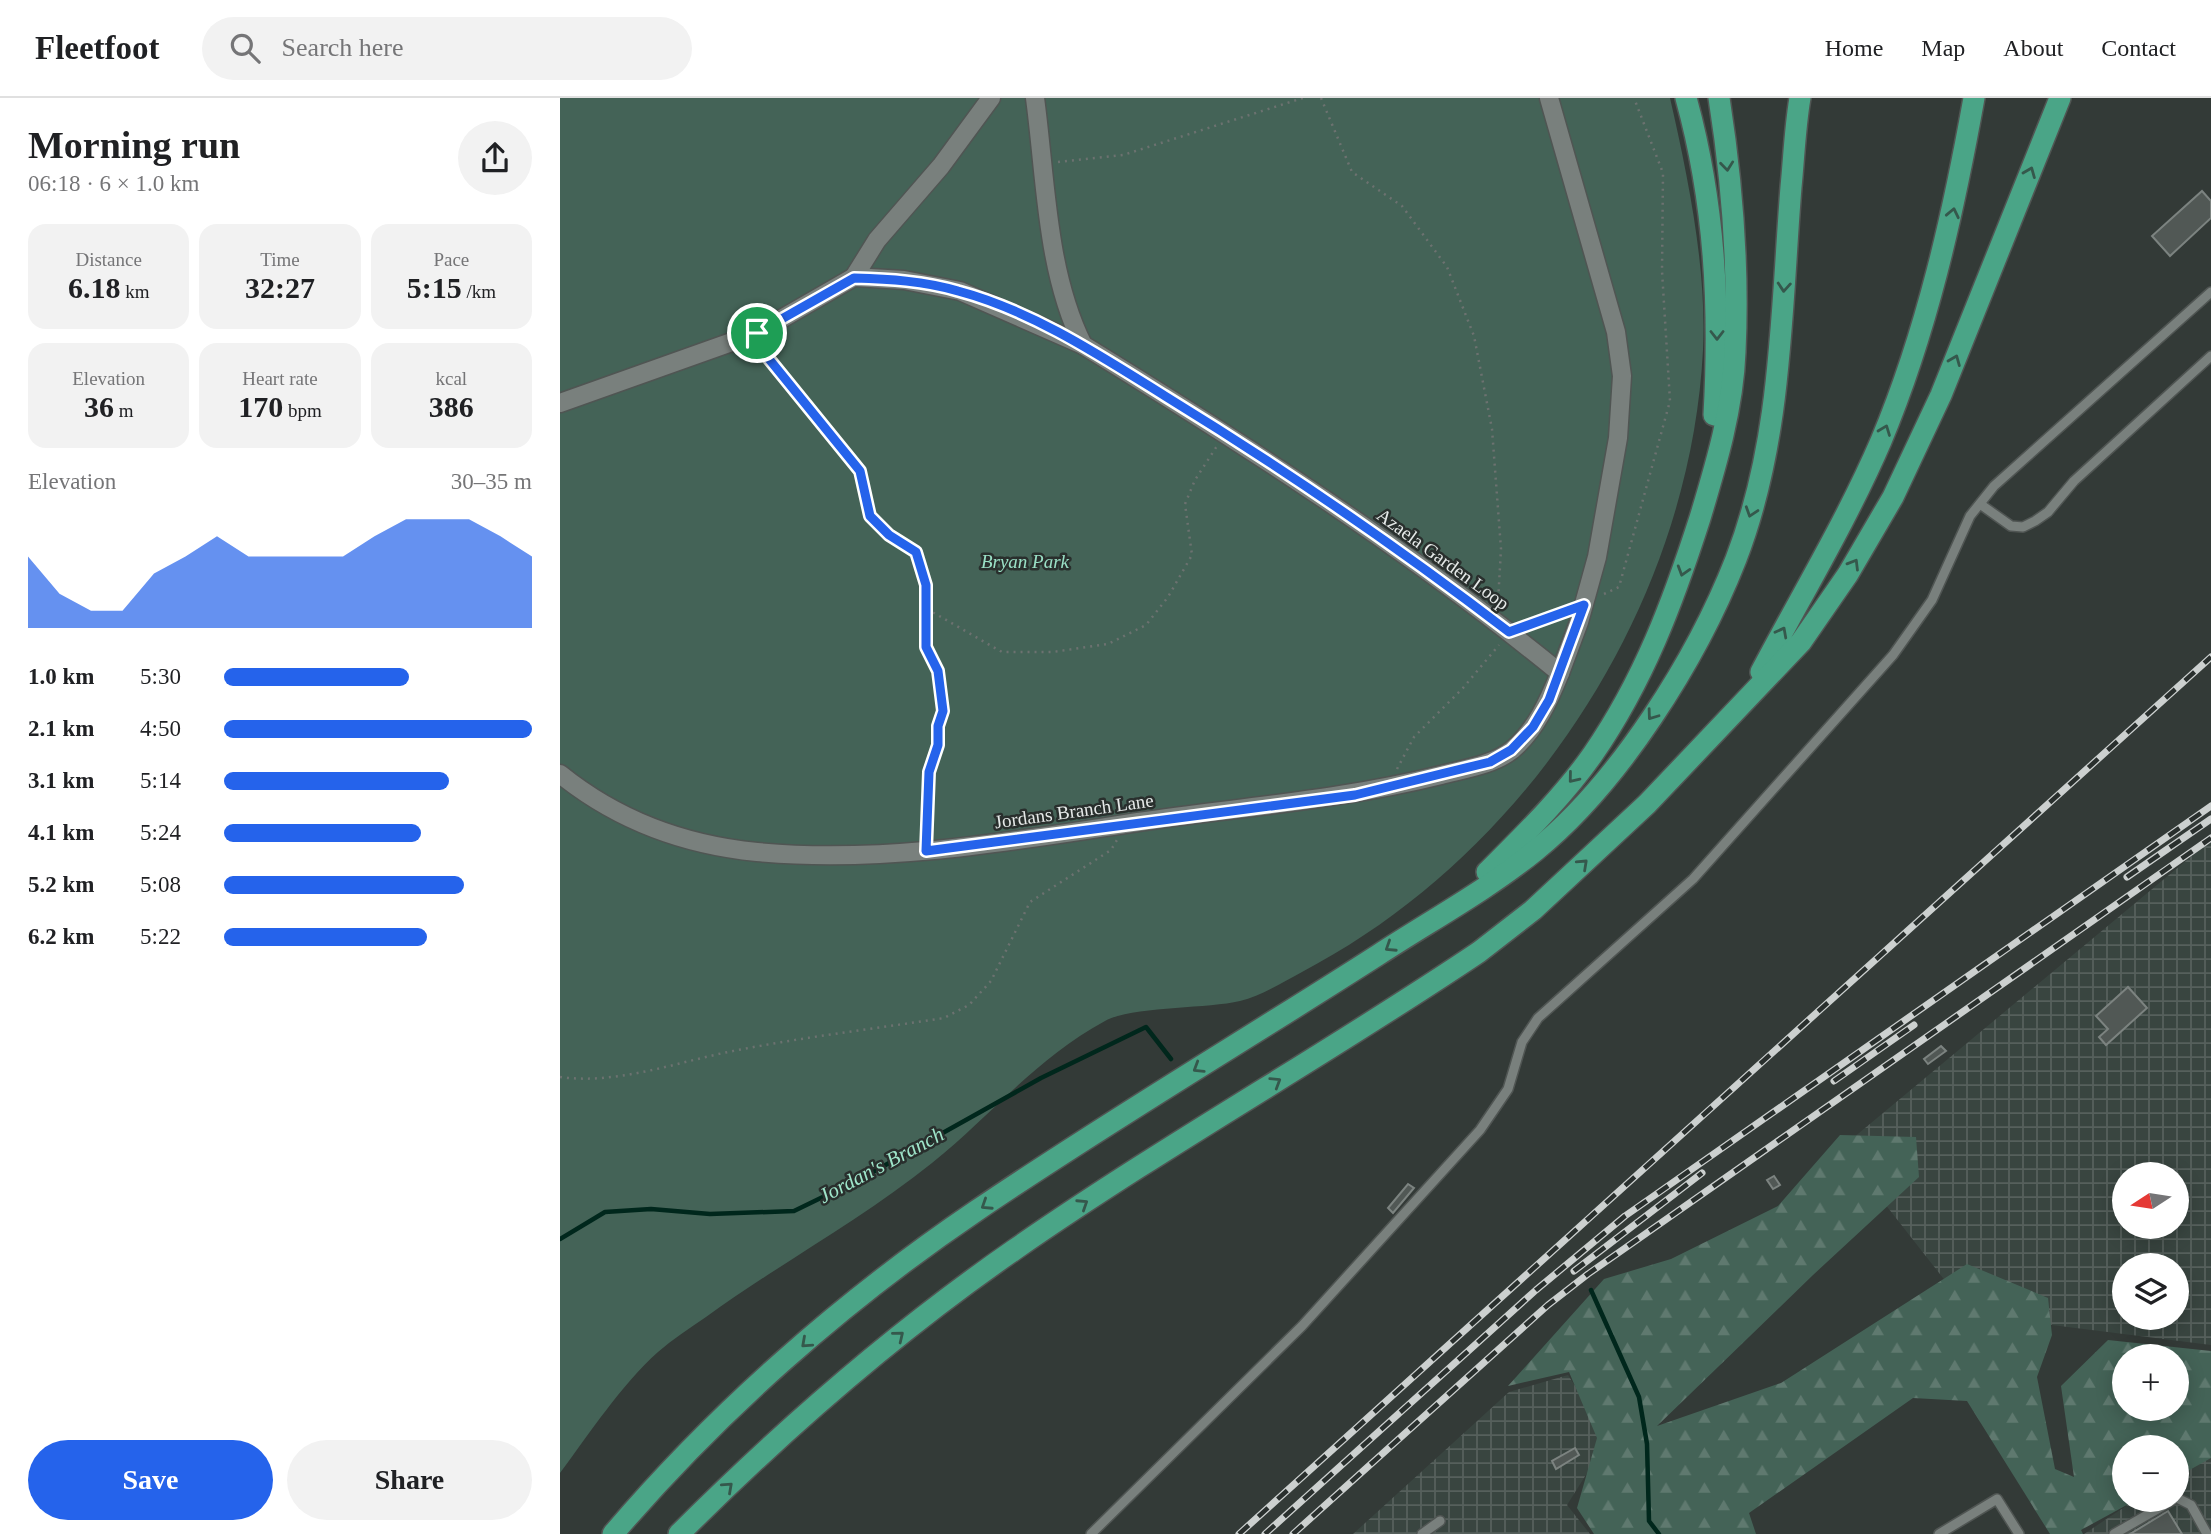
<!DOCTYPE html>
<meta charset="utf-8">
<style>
body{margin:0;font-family:Georgia,serif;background:#f2f2f2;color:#202124;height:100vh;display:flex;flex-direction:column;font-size:26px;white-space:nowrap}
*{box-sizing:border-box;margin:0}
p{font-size:23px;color:#757577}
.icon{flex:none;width:38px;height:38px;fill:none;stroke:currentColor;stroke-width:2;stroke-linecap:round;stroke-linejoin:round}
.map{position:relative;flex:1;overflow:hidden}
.sheet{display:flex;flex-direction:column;background:#fff;width:560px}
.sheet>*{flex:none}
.needle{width:46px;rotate:258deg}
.tools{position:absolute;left:1552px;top:1064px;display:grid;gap:14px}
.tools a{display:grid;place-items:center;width:77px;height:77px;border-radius:50%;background:#fff;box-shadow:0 4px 18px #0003;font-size:35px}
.pin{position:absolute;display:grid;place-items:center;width:60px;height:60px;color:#fff;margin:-30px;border:4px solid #fff;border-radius:50%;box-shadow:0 2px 7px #0007}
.round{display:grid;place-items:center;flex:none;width:74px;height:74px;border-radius:37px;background:#f2f2f2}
.head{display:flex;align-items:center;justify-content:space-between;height:119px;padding:0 28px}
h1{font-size:38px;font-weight:700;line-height:52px}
.figures{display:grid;grid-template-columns:repeat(3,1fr);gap:10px;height:119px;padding:7px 28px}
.figures div{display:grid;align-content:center;border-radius:18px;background:#f2f2f2;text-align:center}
.figures b{font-size:30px;font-weight:700}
.figures small{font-size:19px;font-weight:400}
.figures p{font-size:19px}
.chart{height:196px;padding:14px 28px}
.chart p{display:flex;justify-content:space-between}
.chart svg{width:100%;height:126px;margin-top:7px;fill:#2563eb;opacity:.7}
.cta{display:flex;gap:14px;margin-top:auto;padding:14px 28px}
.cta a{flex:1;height:80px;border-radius:42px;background:#2563eb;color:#fff;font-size:28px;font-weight:700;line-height:80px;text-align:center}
.cta a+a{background:#f2f2f2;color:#202124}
ul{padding:0 28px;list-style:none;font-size:23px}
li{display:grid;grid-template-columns:112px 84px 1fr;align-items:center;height:52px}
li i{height:18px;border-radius:9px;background:#2563eb}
header{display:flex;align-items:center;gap:42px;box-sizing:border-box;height:98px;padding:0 35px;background:#fff;border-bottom:2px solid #e0e0e0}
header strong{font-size:33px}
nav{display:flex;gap:38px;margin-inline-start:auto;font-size:24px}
.search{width:490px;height:63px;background:#f2f2f2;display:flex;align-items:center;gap:18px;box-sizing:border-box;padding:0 24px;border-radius:38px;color:#757577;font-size:26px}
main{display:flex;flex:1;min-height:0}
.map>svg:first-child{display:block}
.industrial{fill:url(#industrial-grid);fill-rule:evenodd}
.forest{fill:url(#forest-firs);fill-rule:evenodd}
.park{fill:#446357}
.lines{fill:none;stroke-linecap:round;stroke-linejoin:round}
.stream{stroke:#00271c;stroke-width:4.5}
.building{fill:#515855;stroke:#7c8380;stroke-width:2}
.lane-casing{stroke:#505553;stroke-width:12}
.street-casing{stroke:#505553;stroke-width:21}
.highway-casing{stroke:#505553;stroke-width:24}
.path{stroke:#6c7270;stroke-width:2.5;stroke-dasharray:2 5;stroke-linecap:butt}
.lane{stroke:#79807d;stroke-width:9}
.street{stroke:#79807d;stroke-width:18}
.highway{stroke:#4aa587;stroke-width:21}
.rail-casing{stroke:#ccd0cf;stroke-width:7}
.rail{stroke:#292f2d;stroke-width:4.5;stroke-dasharray:13;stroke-linecap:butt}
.oneway{stroke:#35584c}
.route-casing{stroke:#fff;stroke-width:14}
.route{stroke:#2563eb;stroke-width:9}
.labels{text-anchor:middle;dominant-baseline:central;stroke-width:5;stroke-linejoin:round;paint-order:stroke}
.street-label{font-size:19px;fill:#e5e9e8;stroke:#292f2d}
.park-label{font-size:19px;font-style:italic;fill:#9ae0c6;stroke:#292f2d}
.water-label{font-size:21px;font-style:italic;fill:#9fe5ca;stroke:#292f2d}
</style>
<header>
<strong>Fleetfoot</strong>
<div class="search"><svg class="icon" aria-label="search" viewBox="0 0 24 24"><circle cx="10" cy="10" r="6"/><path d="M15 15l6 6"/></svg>Search here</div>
<nav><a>Home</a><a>Map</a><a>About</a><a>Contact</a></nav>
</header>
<main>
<section class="sheet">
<div class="head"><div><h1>Morning run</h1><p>06:18 · 6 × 1.0 km</p></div><a class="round"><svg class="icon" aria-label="share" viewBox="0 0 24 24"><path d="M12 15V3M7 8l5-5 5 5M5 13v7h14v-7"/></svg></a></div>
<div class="figures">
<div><p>Distance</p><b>6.18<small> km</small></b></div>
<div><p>Time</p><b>32:27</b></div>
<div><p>Pace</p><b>5:15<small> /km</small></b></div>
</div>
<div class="figures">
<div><p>Elevation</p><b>36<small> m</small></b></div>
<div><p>Heart rate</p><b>170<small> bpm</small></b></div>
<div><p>kcal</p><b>386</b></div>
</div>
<div class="chart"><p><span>Elevation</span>30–35 m</p>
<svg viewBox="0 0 160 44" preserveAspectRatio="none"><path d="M0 44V19L10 32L20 38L30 38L40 25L50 19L60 12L70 19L80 19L90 19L100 19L110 12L120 6L130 6L140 6L150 12L160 19V44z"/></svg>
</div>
<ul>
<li><b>1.0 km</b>5:30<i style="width:60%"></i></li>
<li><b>2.1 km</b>4:50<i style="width:100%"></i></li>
<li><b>3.1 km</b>5:14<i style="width:73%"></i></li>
<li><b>4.1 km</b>5:24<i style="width:64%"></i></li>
<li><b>5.2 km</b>5:08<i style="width:78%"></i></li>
<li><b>6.2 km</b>5:22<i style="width:66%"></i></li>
</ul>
<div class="cta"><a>Save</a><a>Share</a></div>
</section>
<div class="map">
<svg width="1651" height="1436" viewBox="0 0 1651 1436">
<defs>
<pattern id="industrial-grid" width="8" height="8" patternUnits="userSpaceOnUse" patternTransform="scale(1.75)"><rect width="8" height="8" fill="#394540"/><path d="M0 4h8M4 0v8" fill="none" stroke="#56605c"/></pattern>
<pattern id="forest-firs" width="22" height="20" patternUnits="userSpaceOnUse" patternTransform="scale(1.75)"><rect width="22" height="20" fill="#446357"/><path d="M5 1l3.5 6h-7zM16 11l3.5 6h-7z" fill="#5f796f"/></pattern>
</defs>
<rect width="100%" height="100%" fill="#333a37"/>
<g class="industrial">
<path d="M1651,742V1247L1412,1217L1281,1050ZM1564,1076H1617V1129H1564ZM1564,1167H1617V1220H1564Z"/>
<path d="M1008,1277L1049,1340L1007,1407L1030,1436H793L949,1294Z"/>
<path d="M1651,1351V1436H1524L1575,1402H1617V1374Z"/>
</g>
<path class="forest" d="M1280,1037L1356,1039L1359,1079L1253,1177L1097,1328L1221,1285L1407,1166L1488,1200L1492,1237L1477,1279L1495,1371L1514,1379L1501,1288L1548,1242L1651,1253V1360L1617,1379V1349H1564V1402H1576L1521,1432L1523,1436H1490L1407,1303L1353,1300L1189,1415L1196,1436H1034L1017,1410L1037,1340L1009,1274L948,1288L1044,1181L1111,1161L1218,1108ZM1564,1258H1617V1311H1564Z"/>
<path class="park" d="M0,0H1110C1128,79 1147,171 1143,252C1130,507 968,756 742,874C723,884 701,898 680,903C646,911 572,908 545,923C475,961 432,1017 372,1065C301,1122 219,1166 146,1219C130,1230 113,1241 98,1254C61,1287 30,1335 0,1375Z"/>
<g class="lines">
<g class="stream">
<path d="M0,1141L45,1114L91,1111L150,1116L234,1113L304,1079L481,980L586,929L611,961"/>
<path d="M1031,1192L1079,1299L1087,1346L1089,1423L1099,1436"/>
</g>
</g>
<g class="building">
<path d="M1642,93L1651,103V120L1610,158L1592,138Z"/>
<path d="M1568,889L1587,910L1546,947L1539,939L1548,931L1536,918Z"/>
<path d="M1381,948L1386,953L1368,966L1364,961Z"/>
<path d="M1214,1078L1220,1087L1213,1091L1207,1082Z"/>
<path d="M848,1086L854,1090L833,1115L828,1110Z"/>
<path d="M1015,1350L1019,1357L996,1371L992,1363Z"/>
<path d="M1608,1413L1622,1436H1570Z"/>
</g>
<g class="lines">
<defs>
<g id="lane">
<path d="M1420,406L1451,428L1463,429L1475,423L1488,414L1514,383L1651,258"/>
<path d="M1617,1400L1631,1407L1647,1436"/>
<path d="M531,1436L742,1228L920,1032L948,991L962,944L978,920L1133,781L1333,557L1372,502L1410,418L1434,388L1651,194"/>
<path d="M862,1436L880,1423"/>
<path d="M1379,1436L1437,1401L1459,1436"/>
<path d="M1554,1436L1613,1402"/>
</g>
<g id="street">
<path d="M475,0C486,81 486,173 523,247C687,348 851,453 1000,575L1019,524L1037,459L1058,340L1062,278L1056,234L989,0"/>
<path d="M294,179L317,142L381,68L431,0"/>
<path d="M0,305L197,235L294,179L344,182L400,193L523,247"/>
<path d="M0,676C57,722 125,747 197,754C325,766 453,743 578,724C680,709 781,702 881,677C904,671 933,667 952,652C976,632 989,602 1000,575"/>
</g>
<g id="highway">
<path d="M1126,0C1155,105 1160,209 1154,317"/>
<path d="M1201,574C1241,498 1287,422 1321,343C1367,233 1393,117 1414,0"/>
<path d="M927,774C965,736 1003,699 1033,656C1084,582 1113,504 1140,420C1156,367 1173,310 1175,254C1179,170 1172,83 1159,0"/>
<path d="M53,1436C157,1314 283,1203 416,1113C547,1024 684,943 818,857C870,823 927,792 975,753C1059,685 1137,561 1176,461C1222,342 1221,214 1231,89C1234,59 1235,29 1240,0"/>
<path d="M119,1436C220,1335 337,1233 454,1152C605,1047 766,957 919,854L973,812L1087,706L1241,544L1288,476L1333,399L1381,297L1500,0"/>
</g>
</defs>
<use href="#lane" class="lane-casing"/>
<use href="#street" class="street-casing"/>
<use href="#highway" class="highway-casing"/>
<g class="path">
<path d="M761,0L792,74L842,108L887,169L914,238L932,331L941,451L938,504"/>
<path d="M498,64L563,57L743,0"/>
<path d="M203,249L216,270L301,373L310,418L329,437L357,454L366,487V549L378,573L383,613L378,628V647L369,674L366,736"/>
<path d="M1044,496L1059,489L1110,303L1102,173L1103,75L1074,0"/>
<path d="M367,511L442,554H493L548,546L586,527L608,499L632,457L625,406L635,382L657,348"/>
<path d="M966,528L1006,513"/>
<path d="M837,671L854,639L903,590L939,547"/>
<path d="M0,979C57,987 117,964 173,953C243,939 314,931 384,920L409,907L431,883L470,804L551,752L557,742"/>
</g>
<use href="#lane" class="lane"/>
<use href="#street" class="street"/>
<use href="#highway" class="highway"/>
<defs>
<g id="rail">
<path d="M1567,779L1651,721"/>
<path d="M1274,983L1354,927"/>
<path d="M1014,1173L1142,1075"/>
<path d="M679,1436L1651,559"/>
<path d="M705,1436L976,1192L1065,1118L1651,708"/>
<path d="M733,1436L988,1207L1028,1176L1651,740"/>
</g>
</defs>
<use href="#rail" class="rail-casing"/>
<use href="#rail" class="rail"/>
</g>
<defs><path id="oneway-chevron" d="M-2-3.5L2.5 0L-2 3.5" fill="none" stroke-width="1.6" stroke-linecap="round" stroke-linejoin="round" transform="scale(1.75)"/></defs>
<g class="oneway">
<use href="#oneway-chevron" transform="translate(1167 68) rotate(84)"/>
<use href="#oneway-chevron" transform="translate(1470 74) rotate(-68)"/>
<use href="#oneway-chevron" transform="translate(1393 115) rotate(-78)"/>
<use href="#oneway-chevron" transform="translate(1224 189) rotate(94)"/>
<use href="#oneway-chevron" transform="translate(1157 237) rotate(90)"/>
<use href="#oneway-chevron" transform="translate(1395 262) rotate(-68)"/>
<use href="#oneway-chevron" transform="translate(1325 332) rotate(-69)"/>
<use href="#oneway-chevron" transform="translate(1191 414) rotate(108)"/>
<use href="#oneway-chevron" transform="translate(1294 466) rotate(-59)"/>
<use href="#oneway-chevron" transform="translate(1123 473) rotate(107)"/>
<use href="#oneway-chevron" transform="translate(1222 534) rotate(-62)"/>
<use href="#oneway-chevron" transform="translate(1092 617) rotate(126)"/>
<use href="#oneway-chevron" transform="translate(1013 680) rotate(129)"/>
<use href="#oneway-chevron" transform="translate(1023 766) rotate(-43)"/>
<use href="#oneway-chevron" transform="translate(830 849) rotate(147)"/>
<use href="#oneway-chevron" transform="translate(638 970) rotate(148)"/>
<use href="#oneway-chevron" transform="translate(716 984) rotate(-32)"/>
<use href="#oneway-chevron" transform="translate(523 1106) rotate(-33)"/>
<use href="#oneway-chevron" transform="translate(426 1107) rotate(147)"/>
<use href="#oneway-chevron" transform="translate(339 1238) rotate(-39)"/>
<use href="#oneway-chevron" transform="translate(246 1245) rotate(138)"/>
<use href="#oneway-chevron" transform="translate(168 1389) rotate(-42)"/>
</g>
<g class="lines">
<defs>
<path id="route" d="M294,180C329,181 364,183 398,193C473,213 541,258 605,298C724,371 839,450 949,534L1024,507L989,602L973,629L951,652L930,664L795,697L366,753L369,674L378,647V628L383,613L378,573L366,549V487L356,454L329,437L310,418L300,373L209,261L197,235Z"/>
</defs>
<use href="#route" class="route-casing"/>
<use href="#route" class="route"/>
</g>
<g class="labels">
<g class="street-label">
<text transform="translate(883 461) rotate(36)">Azaela Garden Loop</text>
<text transform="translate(514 713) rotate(-8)">Jordans Branch Lane</text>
</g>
<g class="park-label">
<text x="465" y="463">Bryan Park</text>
</g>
<g class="water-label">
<text transform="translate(321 1067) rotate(-28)">Jordan's Branch</text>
</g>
</g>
</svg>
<div class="tools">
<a><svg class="needle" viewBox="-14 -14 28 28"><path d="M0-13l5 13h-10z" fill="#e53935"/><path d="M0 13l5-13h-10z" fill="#757577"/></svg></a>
<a><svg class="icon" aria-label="layers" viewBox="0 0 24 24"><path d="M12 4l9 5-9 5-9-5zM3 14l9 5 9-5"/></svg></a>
<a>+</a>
<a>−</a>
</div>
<div class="pin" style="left:197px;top:235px;background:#1e9e55"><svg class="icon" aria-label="arrive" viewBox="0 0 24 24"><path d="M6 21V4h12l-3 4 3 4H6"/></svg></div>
</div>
</main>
